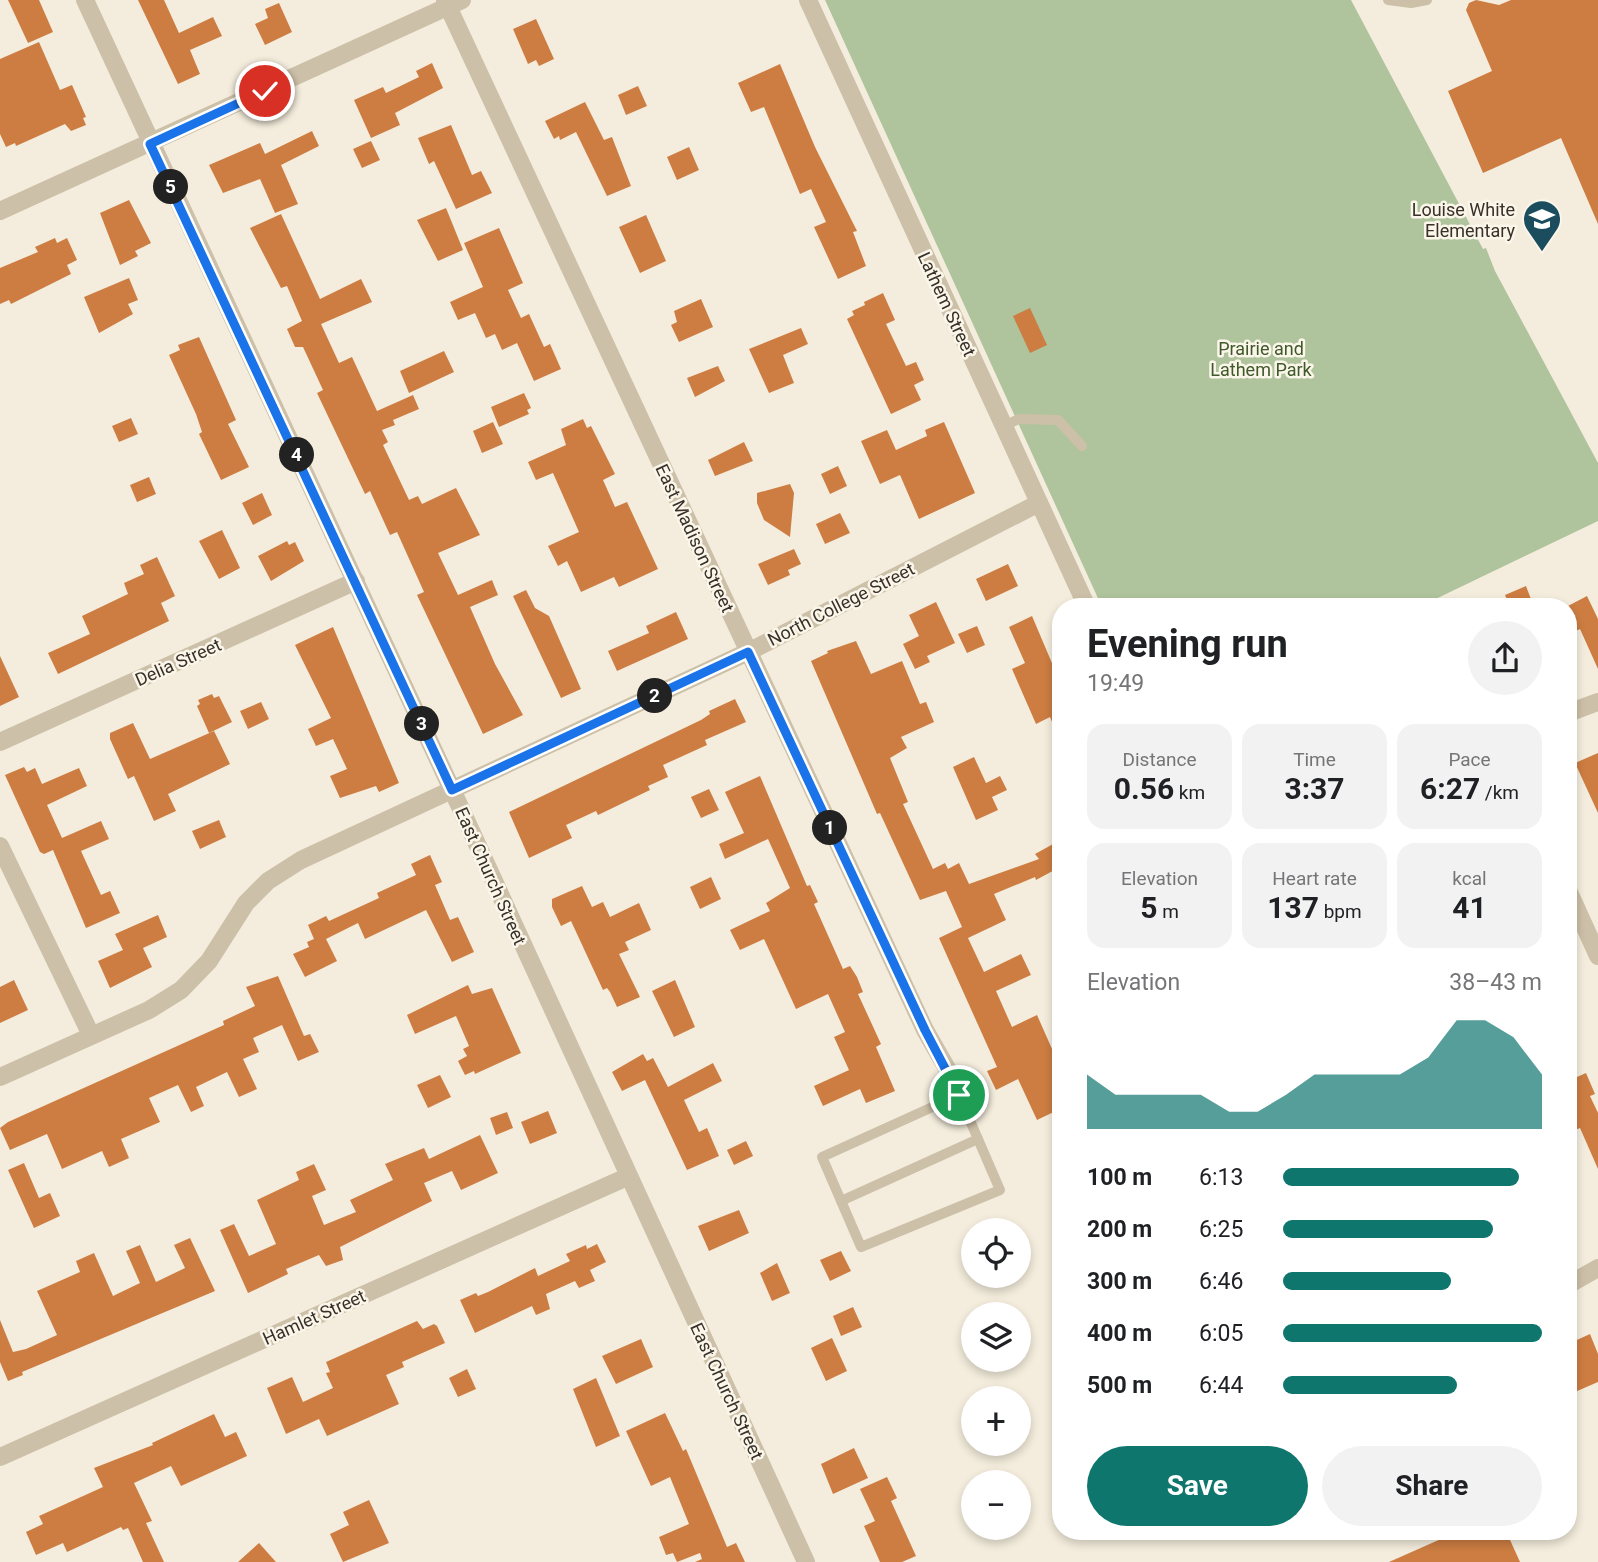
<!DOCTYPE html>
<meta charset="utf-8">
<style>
body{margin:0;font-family:Roboto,sans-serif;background:#f2f2f2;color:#202124;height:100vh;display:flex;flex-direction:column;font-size:26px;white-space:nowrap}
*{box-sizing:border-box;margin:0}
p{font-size:23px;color:#757577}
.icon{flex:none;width:38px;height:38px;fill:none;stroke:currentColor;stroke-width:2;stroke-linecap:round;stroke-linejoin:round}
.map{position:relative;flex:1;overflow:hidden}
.details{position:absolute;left:1052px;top:598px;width:525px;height:942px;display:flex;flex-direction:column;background:#fff;border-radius:28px;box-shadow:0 4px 10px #0003}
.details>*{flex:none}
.fabs{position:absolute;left:961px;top:1218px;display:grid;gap:14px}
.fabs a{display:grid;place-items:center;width:70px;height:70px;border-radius:50%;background:#fff;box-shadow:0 4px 10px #0003;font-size:35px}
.pin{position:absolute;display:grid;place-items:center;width:60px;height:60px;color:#fff;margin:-30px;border:4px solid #fff;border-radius:50%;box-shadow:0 2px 7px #0007}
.km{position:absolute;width:35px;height:35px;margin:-18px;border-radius:50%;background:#222;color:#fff;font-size:19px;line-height:35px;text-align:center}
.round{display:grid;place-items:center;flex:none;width:74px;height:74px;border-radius:37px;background:#f2f2f2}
.summary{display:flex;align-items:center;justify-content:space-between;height:119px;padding:0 35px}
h1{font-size:38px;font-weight:700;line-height:52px}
.metrics{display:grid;grid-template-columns:repeat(3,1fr);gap:10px;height:119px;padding:7px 35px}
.metrics div{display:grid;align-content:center;border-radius:18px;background:#f2f2f2;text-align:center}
.metrics b{font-size:30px;font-weight:700}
.metrics small{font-size:19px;font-weight:400}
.metrics p{font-size:19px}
.chart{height:196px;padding:14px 35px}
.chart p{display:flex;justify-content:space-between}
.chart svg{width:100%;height:126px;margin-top:7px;fill:#0f766e;opacity:.7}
.primary-button{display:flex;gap:14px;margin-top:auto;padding:14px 35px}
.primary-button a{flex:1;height:80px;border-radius:42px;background:#0f766e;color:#fff;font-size:28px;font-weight:700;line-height:80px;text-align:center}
.primary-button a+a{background:#f2f2f2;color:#202124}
ul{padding:0 35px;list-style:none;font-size:23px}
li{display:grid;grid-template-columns:112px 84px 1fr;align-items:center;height:52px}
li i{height:18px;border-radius:9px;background:#0f766e}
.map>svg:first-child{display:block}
.green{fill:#afc49c}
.building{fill:#cd7d42}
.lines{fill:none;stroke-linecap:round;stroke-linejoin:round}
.service{stroke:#cdc0a8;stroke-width:10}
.minor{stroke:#cdc0a8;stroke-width:18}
.route-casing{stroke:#fff;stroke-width:14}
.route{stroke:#1a73e8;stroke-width:9}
.labels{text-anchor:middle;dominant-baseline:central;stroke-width:5;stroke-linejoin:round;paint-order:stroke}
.poi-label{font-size:18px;fill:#393129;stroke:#fbf6ea;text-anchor:end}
.street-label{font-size:18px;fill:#393129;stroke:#fbf6ea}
.park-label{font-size:18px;fill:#40592b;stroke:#fbf6ea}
</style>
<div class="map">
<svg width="1598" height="1562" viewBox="0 0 1598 1562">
<rect width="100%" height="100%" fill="#f4eddd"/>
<path class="green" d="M825,0H1351L1483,249L1486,248L1495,271L1598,463V521L1419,607H1102Z"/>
<g class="building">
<path d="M8,0H39L53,32L28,43Z"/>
<path d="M138,0H164L179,33L213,17L222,36L190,50L200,74L178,84Z"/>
<path d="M1476,0L1499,5L1511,0H1598V224L1561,138L1483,173L1448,91L1492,71L1466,10L1469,3Z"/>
<path d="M279,3L292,32L265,45L255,24L268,18L265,9Z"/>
<path d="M536,19L554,59L539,66L536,60L528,64L513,29Z"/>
<path d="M39,42L60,90L72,85L86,117L83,118L86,125L71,131L65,124L16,146L15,143L6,147L0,134V59Z"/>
<path d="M432,63L443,88L395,113L400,125L371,138L354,100L383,87L386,93L419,77L416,71Z"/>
<path d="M780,64L815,147L857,231L853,232L866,266L838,279L814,227L826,222L811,189L800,194L764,107L751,112L738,83Z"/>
<path d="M638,86L647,106L626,115L618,95Z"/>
<path d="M585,102L604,140L612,137L631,186L607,196L576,132L560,140L559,136L554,139L545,121Z"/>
<path d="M451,125L472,175L481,171L492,193L456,209L434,161L429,164L418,138Z"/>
<path d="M312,131L319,146L281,165L298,204L275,213L260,179L223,193L209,165L260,143L265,154Z"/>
<path d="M371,141L380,160L362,168L353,149Z"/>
<path d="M689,147L699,170L677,180L667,157Z"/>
<path d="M129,200L151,243L135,251L138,256L120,265L100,213Z"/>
<path d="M446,208L463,250L438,261L417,220Z"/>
<path d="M281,214L320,299L361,279L372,302L321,324L339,363L352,357L377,411L413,395L419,409L393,420L395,425L382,430L388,442L383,445L409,500L418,496L422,504L456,488L480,535L438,553L458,595L492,580L498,595L470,607L495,664L523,715L483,734L417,595L424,592L397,532L390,535L370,491L365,494L317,393L323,390L303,347H295L287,329L302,321L287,286L281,288L250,228Z"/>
<path d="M646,215L666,261L640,273L619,227Z"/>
<path d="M499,228L523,283L508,290L521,318L529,314L544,347L550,344L561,369L534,381L517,343L502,350L495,334L486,338L475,313L458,320L450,302L483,287L464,243Z"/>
<path d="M55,238L57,243L67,238L77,260L67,265L71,274L11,304L9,300L0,304V268L38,252L35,247Z"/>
<path d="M129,278L138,300L128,304L133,314L99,333L84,297Z"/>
<path d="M883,293L895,320L886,324L906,366L916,362L924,380L914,385L921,400L891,414L847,319L854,315L852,311L865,305L864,302Z"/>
<path d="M701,299L713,327L679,342L671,325L677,322L674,311Z"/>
<path d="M1030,308L1047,345L1030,353L1013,316Z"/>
<path d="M801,328L808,344L783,355L794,383L769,393L749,349Z"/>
<path d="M199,337L236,420L228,424L249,467L221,480L199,434L202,432L196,414L169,355L180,350L178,345Z"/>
<path d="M444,351L454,372L409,393L400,371Z"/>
<path d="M718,366L725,381L695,397L687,378Z"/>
<path d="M524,393L531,408L527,410L529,414L499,427L491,407Z"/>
<path d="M131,418L138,434L119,442L112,426Z"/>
<path d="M583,419L587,428L591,426L615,474L603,480L615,507L627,502L658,569L619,587L614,577L581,592L567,561L558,566L548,546L579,532L553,473L536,480L528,462L566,445L561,429Z"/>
<path d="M493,422L503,444L482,453L473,431Z"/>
<path d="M944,422L975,493L919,519L900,475L880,484L861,441L887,430L896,450L927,436L925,430Z"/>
<path d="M744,442L753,461L715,476L708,460Z"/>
<path d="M838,466L847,486L830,494L821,474Z"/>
<path d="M149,477L156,494L137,502L130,485Z"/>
<path d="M790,484L794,493L790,537L764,520L757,503V493Z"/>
<path d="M262,493L272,515L253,525L242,503Z"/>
<path d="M840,513L850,533L825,544L816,524Z"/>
<path d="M222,530L240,568L219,579L199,541Z"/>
<path d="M287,541L289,545L295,542L304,561L271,581L258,556Z"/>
<path d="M794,549L801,564L788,570L790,575L768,585L758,564Z"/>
<path d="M157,557L175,596L161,603L169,621L58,674L48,653L90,634L82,616L128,594L124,583L144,574L140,565Z"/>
<path d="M1008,564L1018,586L986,601L976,579Z"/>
<path d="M1526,586L1534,607H1510L1505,595Z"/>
<path d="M526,590L535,608L549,616L581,689L561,698L513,596Z"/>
<path d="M1587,596L1598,619V669L1580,629L1568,635V606Z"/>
<path d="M936,602L955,643L927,656L930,662L915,669L903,644L919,636L909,615Z"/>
<path d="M676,612L688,639L617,671L608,651L649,633L646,626Z"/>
<path d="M1032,616L1060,682V741L1050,717L1036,724L1012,669L1025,663L1009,627Z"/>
<path d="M977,626L985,645L967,653L958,634Z"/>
<path d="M333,627L399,783L379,792L376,786L340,798L330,776L347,769L333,739L316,746L308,729L331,718L295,645Z"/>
<path d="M856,641L871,674L902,661L920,704L926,702L934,722L901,737L907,748L890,758L908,802L903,804L933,869L945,863L948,869L959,863L969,884L1039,859L1035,854L1055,843L1060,851V867L1036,880L1035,877L994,894L1006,920L968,938L984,972L1021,954L1031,975L996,991L1012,1027L1037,1015L1060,1067V1109L1037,1120L1018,1079L996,1090L987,1071L997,1067L939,938L962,927L946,891L920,900L880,813L877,814L811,661L828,653L827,651Z"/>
<path d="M0,656L19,697L0,706Z"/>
<path d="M212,694L214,698L219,696L232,722L209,733L197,706L200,704L198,700Z"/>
<path d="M735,699L746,722L705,740L707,745L663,765L668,777L648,786L650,790L598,815L596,811L566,825L572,838L529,858L509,812L701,720L710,714L709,711Z"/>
<path d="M261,702L269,719L248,729L240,711Z"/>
<path d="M133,723L150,759L214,731L230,764L168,794L176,811L154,821L134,776L128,779L110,739V733Z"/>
<path d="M1598,753V813L1575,763Z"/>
<path d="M974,757L986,783L1000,776L1007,790L992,797L998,810L976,820L953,767Z"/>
<path d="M24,767L27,772L35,768L42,784L79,768L87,786L47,805L62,838L101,821L109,839L81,851L101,895L110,891L120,913L86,928L53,850L44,854L40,852L5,775Z"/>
<path d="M760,776L807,886L810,885L818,902L814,904L843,969L850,966L857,977L863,992L858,994L881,1044L876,1047L895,1091L866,1103L860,1089L823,1106L814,1086L849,1070L834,1037L845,1032L828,994L796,1009L764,939L740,950L730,930L770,911L766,903L790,888L768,839L725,859L719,844L744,833L725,792Z"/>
<path d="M709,789L719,810L701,818L691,797Z"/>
<path d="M219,820L226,837L200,849L192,831Z"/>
<path d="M430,855L442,882L435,885L450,920L458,917L474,952L452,962L426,910L365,939L358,923L326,939L337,961L305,977L293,954L309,947L307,942L314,939L308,925L326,916L329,921L379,898L377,893L416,875L411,864Z"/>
<path d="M711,877L721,899L700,909L690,887Z"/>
<path d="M582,886L592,907L603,902L610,917L639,903L651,930L625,942L629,950L619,954L640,997L617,1007L610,992L607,988L603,990L571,921L561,926L552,907V899Z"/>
<path d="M158,915L167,937L143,948L152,967L110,988L98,961L123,950L115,934Z"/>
<path d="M278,976L304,1036L310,1034L319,1052L298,1061L282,1025L253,1038L259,1052L243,1059L257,1089L239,1097L227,1072L196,1087L204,1106L191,1112L178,1085L149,1098L160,1122L121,1139L129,1158L109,1167L102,1151L62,1169L47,1134L10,1150L0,1128L8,1122L224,1025L223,1021L255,1006L246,987Z"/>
<path d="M14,980L28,1010L0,1023V987Z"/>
<path d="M675,980L695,1027L674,1037L652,991Z"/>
<path d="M468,985L472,994L492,988L521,1053L475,1074L474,1071L465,1075L458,1061L467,1056L463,1049L469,1046L456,1016L415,1034L407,1015Z"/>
<path d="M643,1054L647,1061L653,1058L668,1087L713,1063L722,1081L684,1100L699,1132L707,1128L719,1156L687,1170L645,1080L622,1091L612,1072Z"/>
<path d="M1586,1073L1595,1094L1590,1096L1598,1113V1169L1580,1128L1568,1133V1081Z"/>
<path d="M440,1075L451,1097L428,1108L417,1085Z"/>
<path d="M548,1111L557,1133L530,1144L521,1122Z"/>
<path d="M507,1112L513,1128L496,1135L490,1118Z"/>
<path d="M480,1135L498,1173L461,1190L452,1171L424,1183L432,1201L340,1247L343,1260L326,1266L319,1255L286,1269L288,1274L248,1293L220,1230L234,1224L249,1256L276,1244L257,1200L299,1180L296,1172L314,1164L326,1190L312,1196L324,1225L356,1212L350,1200L393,1180L385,1164L424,1148L429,1159Z"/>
<path d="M746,1141L753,1156L734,1165L727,1150Z"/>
<path d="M24,1163L39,1198L50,1193L60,1216L34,1228L8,1170Z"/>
<path d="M739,1210L749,1233L709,1251L698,1226Z"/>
<path d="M190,1238L215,1291L22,1372L23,1375L8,1381L0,1362V1320L13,1352L26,1349L57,1335L37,1291L80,1272L76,1261L94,1253L113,1296L140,1283L126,1251L140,1245L156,1282L185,1268L174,1245Z"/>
<path d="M597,1244L606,1262L590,1270L595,1281L579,1288L575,1281L546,1294L550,1309L536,1315L532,1306L475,1333L460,1300L476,1293L478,1296L488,1292L535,1268L538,1276L570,1261L566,1254L586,1245L587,1249Z"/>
<path d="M841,1251L851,1271L830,1281L820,1260Z"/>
<path d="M777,1263L790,1293L772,1301L760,1273Z"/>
<path d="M853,1307L862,1327L841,1336L833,1316Z"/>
<path d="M417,1321L423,1329L434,1324L437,1326L445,1343L402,1362L404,1367L386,1375L399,1404L327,1436L319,1419L286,1434L267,1388L292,1377L303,1402L333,1388L326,1373L330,1372L326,1362Z"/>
<path d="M1590,1334L1598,1354V1382L1568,1395V1344Z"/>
<path d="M832,1338L847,1371L826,1381L811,1348Z"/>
<path d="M641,1339L653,1367L616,1384L602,1356Z"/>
<path d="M467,1369L476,1389L458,1397L449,1378Z"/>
<path d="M596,1378L620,1436L596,1447L573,1389Z"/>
<path d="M665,1413L683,1451L686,1449L727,1547L736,1543L745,1562H695L702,1559L700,1553L677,1562L673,1553L666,1555L659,1537L689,1524L670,1477L651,1486L626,1431Z"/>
<path d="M214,1414L225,1437L236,1432L247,1456L181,1486L171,1466L134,1483L152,1521L146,1523L164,1562H143L128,1528L123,1530L121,1527L67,1552L63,1543L36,1555L26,1532L43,1524L39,1516L103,1487L94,1468L153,1445L152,1443Z"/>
<path d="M854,1448L868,1478L833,1494L821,1464Z"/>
<path d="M887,1477L897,1498L891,1501L916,1556L902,1562H880L864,1526L875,1521L860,1489Z"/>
<path d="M369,1500L389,1543L343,1562L330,1534L349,1525L343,1512Z"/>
<path d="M1459,1531H1506L1520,1562H1389Z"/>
<path d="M259,1543L276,1562H238Z"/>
</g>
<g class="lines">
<g class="service">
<path d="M1388,0L1411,3L1427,0"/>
<path d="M1003,426L1019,419L1058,420L1082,446"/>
<path d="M949,1072L1000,1190L861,1247L822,1157L959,1095"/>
<path d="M841,1201L978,1139"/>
</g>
<g class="minor">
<path d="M85,0L461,809L806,1562"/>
<path d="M445,0L925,1030L949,1072"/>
<path d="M808,0L1087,607"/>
<path d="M0,211L462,0"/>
<path d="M1568,713L1598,702"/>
<path d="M0,742L356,581"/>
<path d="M0,846L91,1035"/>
<path d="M1568,890L1598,956"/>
<path d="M0,1077L149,1010L181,990L209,961L246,903L268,881L301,860L748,652L1039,503"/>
<path d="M1568,1285L1598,1268"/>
<path d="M0,1457L627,1177"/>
</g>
</g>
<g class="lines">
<defs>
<path id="route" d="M265,91L150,144L452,790L748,652L925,1030L959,1095"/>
</defs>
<use href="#route" class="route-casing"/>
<use href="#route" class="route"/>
</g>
<defs>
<symbol id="school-pin" viewBox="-11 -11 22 30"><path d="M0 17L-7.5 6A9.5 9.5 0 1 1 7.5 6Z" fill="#1b4d5e" stroke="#fbf6ea"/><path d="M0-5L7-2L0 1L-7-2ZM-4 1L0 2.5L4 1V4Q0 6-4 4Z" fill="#fff"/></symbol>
</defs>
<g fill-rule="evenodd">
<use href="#school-pin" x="1520" y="197" width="44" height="60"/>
</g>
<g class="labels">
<g class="poi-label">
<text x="1515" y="209">Louise White<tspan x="1515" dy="21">Elementary</tspan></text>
</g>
<g class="street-label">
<text transform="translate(947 304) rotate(65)">Lathem Street</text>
<text transform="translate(695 538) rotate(65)">East Madison Street</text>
<text transform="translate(841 604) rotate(-27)">North College Street</text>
<text transform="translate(178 662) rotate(-24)">Delia Street</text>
<text transform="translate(491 876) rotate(66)">East Church Street</text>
<text transform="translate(314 1317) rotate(-24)">Hamlet Street</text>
<text transform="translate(727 1391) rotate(65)">East Church Street</text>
</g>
<g class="park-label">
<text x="1261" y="348">Prairie and<tspan x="1261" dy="21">Lathem Park</tspan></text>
</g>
</g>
</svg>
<div class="fabs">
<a><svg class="icon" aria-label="locate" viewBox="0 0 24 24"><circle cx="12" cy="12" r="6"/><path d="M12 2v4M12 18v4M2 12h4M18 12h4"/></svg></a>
<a><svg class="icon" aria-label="layers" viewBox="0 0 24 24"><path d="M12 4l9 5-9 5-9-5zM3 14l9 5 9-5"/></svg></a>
<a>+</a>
<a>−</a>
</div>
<div class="pin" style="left:959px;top:1095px;background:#1e9e55"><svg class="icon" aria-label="arrive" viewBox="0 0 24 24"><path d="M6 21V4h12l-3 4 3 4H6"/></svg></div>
<div class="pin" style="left:265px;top:91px;background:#d93025"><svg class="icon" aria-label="check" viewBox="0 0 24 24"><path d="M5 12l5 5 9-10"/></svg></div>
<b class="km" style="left:830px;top:828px">1</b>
<b class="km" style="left:655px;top:696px">2</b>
<b class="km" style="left:422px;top:724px">3</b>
<b class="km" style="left:297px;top:455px">4</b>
<b class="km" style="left:171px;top:187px">5</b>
<section class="details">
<div class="summary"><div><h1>Evening run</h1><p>19:49</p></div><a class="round"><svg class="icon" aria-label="share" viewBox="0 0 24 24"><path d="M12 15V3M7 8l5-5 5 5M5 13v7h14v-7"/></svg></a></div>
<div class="metrics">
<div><p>Distance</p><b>0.56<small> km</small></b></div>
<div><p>Time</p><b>3:37</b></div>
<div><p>Pace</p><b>6:27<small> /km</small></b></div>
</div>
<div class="metrics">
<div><p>Elevation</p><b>5<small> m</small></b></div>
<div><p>Heart rate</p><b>137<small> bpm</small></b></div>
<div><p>kcal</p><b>41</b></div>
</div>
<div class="chart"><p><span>Elevation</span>38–43 m</p>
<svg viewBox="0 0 160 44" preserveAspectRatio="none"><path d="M0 44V25L10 32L20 32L30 32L40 32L50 38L60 38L70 32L80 25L90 25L100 25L110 25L120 19L130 6L140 6L150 12L160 25V44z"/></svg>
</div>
<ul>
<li><b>100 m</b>6:13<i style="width:91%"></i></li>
<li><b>200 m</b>6:25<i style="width:81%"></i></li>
<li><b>300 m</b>6:46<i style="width:65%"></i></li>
<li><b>400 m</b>6:05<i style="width:100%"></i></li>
<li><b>500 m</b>6:44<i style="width:67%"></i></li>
</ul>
<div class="primary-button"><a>Save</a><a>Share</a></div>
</section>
</div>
